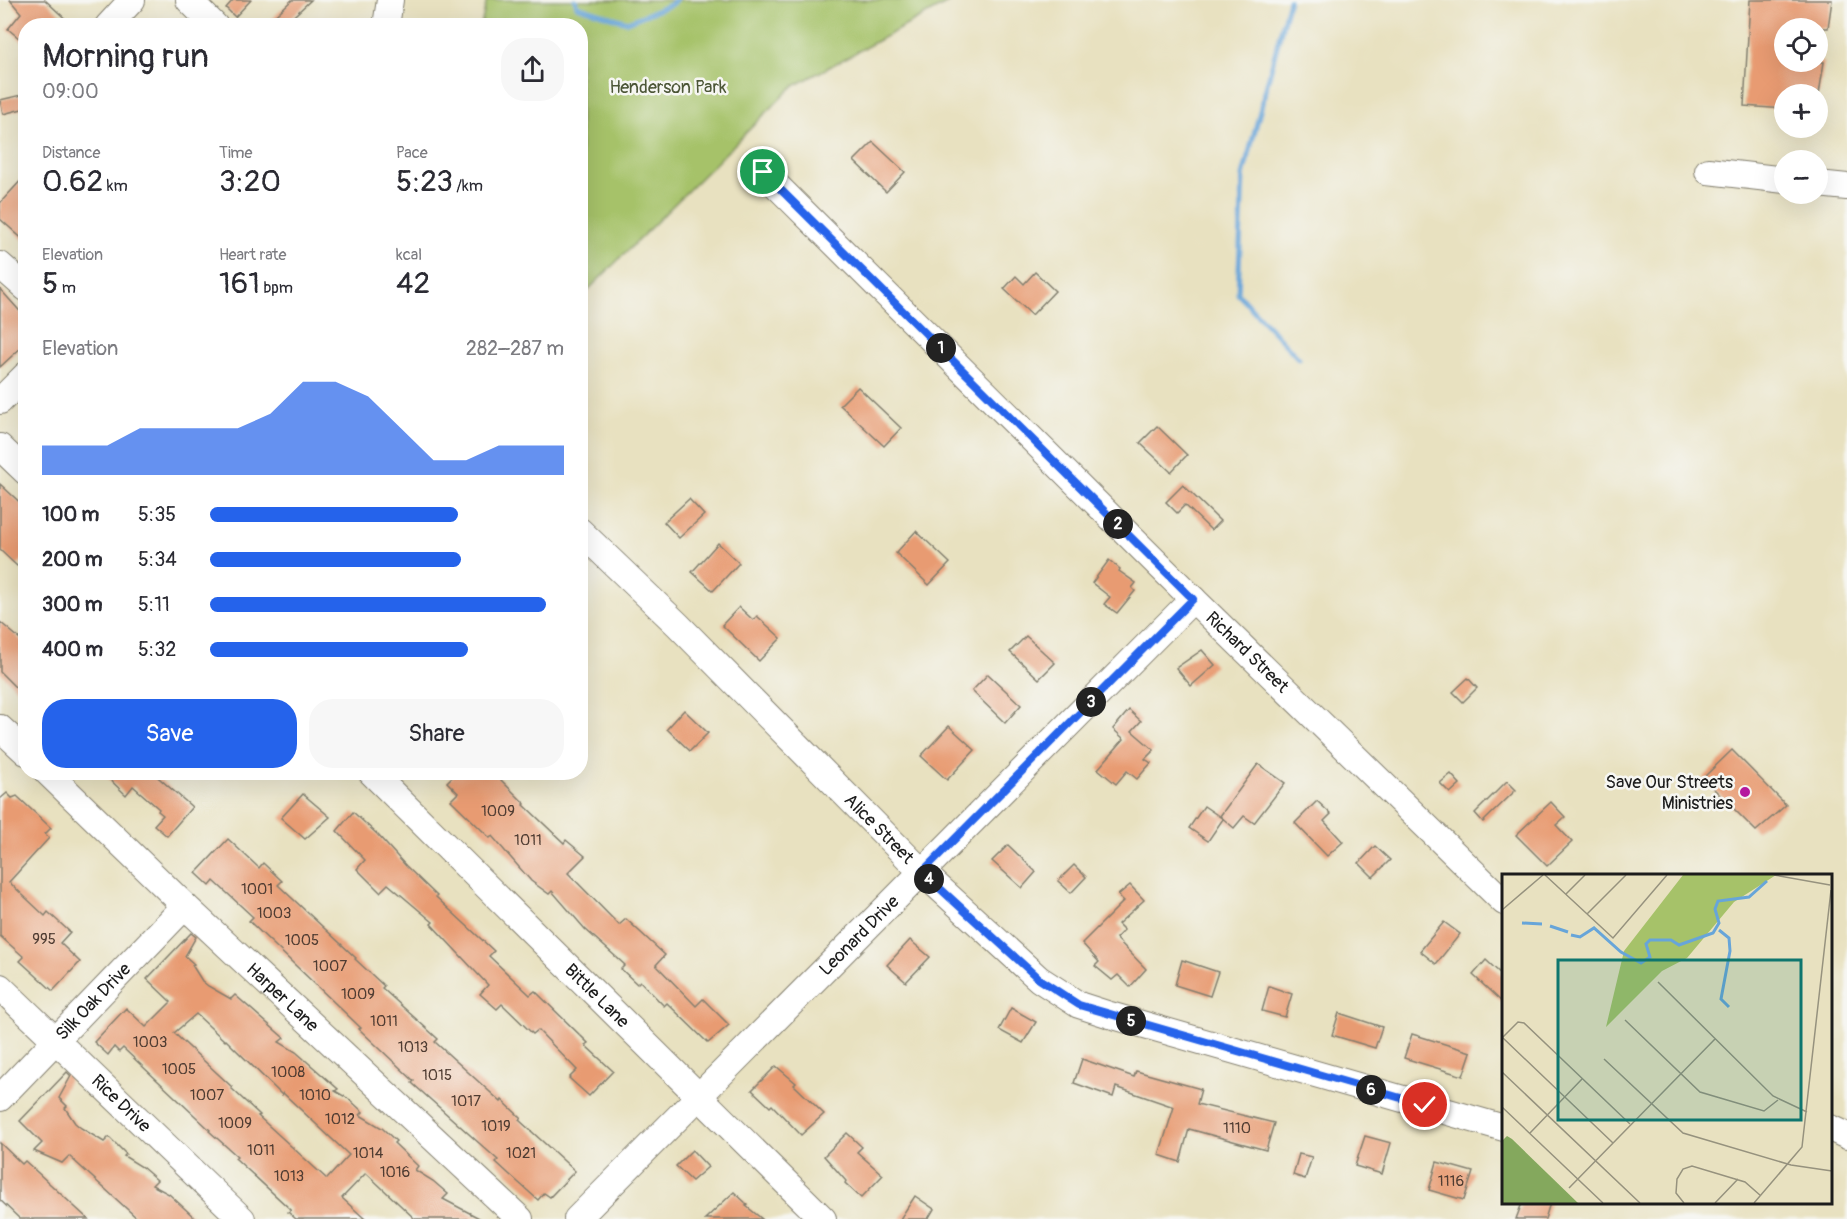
<!DOCTYPE html>
<meta charset="utf-8">
<style>
body{margin:0;font-family:Pangolin,sans-serif;background:#f7f7f7;color:#2b2b33;height:100vh;display:flex;flex-direction:column;font-size:22px;white-space:nowrap}
*{box-sizing:border-box;margin:0}
p{font-size:20px;color:#7c7c81}
.icon{flex:none;width:33px;height:33px;fill:none;stroke:currentColor;stroke-width:2;stroke-linecap:round;stroke-linejoin:round}
.map{position:relative;flex:1;overflow:hidden}
.drawer{position:absolute;left:18px;top:18px;width:570px;height:762px;display:flex;flex-direction:column;background:#fff;border-radius:24px;box-shadow:0 6px 24px #0002}
.drawer>*{flex:none}
.buttons{position:absolute;left:1774px;top:18px;display:grid;gap:12px}
.buttons a{display:grid;place-items:center;width:54px;height:54px;border-radius:50%;background:#fff;box-shadow:0 6px 24px #0002;font-size:30px}
.pin{position:absolute;display:grid;place-items:center;width:51px;height:51px;color:#fff;margin:-26px;border:3px solid #fff;border-radius:50%;box-shadow:0 2px 6px #0007}
.km{position:absolute;width:30px;height:30px;margin:-15px;border-radius:50%;background:#222;color:#fff;font-size:16px;line-height:30px;text-align:center}
.round{display:grid;place-items:center;flex:none;width:63px;height:63px;border-radius:24px;background:#f7f7f7}
.head{display:flex;align-items:center;justify-content:space-between;height:102px;padding:0 24px}
h1{font-size:33px;font-weight:600;line-height:45px}
.figures{display:grid;grid-template-columns:repeat(3,1fr);gap:9px;height:102px;padding:6px 24px}
.figures div{display:grid;align-content:center}
.figures b{font-size:30px;font-weight:600}
.figures small{font-size:16px;font-weight:400}
.figures p{font-size:16px}
.chart{height:168px;padding:12px 24px}
.chart p{display:flex;justify-content:space-between}
.chart svg{width:100%;height:108px;margin-top:6px;fill:#2563eb;opacity:.7}
.action{display:flex;gap:12px;margin-top:auto;padding:12px 24px}
.action a{flex:1;height:69px;border-radius:24px;background:#2563eb;color:#fff;font-size:24px;font-weight:600;line-height:69px;text-align:center}
.action a+a{background:#f7f7f7;color:#2b2b33}
ul{padding:0 24px;list-style:none;font-size:20px}
li{display:grid;grid-template-columns:96px 72px 1fr;align-items:center;height:45px}
li i{height:15px;border-radius:8px;background:#2563eb}
.map>svg:first-child{display:block}
.green{fill:#a6c269;stroke:#616f42;stroke-width:1.5}
.lines{fill:none;stroke-linecap:round;stroke-linejoin:round}
.stream{stroke:#67a5d9;stroke-width:5}
.building{fill:#e89b72;fill-rule:evenodd}
.minor-casing{stroke:#827e6e;stroke-width:28}
.minor{stroke:#fff;stroke-width:26}
.route-casing{stroke:#fff;stroke-width:12}
.route{stroke:#2563eb;stroke-width:8}
.poi-dot{fill:#b5179e;stroke:#f6f6f2;stroke-width:2}
.labels{text-anchor:middle;dominant-baseline:central;stroke-width:5;stroke-linejoin:round;paint-order:stroke}
.number-label{font-size:15px;fill:#4f3c32}
.park-label{font-size:18px;fill:#4c5637;stroke:#f6f6f2}
.street-label{font-size:18px;fill:#1c1c1c;stroke:#f6f6f2}
.poi-label{font-size:18px;fill:#1c1c1c;stroke:#f6f6f2;text-anchor:end}
.inset-river{fill:none;stroke:#67a5d9;stroke-width:3}
.inset-road{fill:none;stroke:#96927e;stroke-width:1.5}
.view{fill:#0f766e;fill-opacity:0.15;stroke:#0f766e;stroke-width:3}
.inset-edge{fill:none;stroke:#1c1c1c;stroke-width:3}
</style>
<div class="map">
<svg width="1847" height="1219" viewBox="0 0 1847 1219">
<rect width="100%" height="100%" fill="#f6f6f2"/>
<filter id="ink" filterUnits="userSpaceOnUse"><feTurbulence type="fractalNoise" baseFrequency=".0167" numOctaves="2"/><feDisplacementMap in="SourceGraphic" scale="12" xChannelSelector="R" yChannelSelector="G"/><feConvolveMatrix kernelMatrix="1 2 1 2 8 2 1 2 1" color-interpolation-filters="sRGB"/></filter>
<filter id="wash" filterUnits="userSpaceOnUse"><feTurbulence type="fractalNoise" baseFrequency=".008" numOctaves="4" result="noise"/><feDisplacementMap in="SourceGraphic" scale="24" xChannelSelector="R" yChannelSelector="G"/><feGaussianBlur stdDeviation="1.35" result="paint"/><feColorMatrix in="noise" values="0 0 0 0 0 0 0 0 0 0 0 0 0 0 0 0 0 1.4 0 .05"/><feComposite in="paint" operator="in"/></filter>
<g filter="url(#wash)">
<rect width="100%" height="100%" fill="#e8e1c0"/>
<path class="green" d="M487,0H953L792,87L581,297L580,26L481,25Z"/>
<g class="lines">
<g class="stream">
<path d="M575,0L577,6L627,22L670,5L676,0"/>
<path d="M1289,0L1243,176L1238,294L1299,359"/>
</g>
</g>
<g id="blocks">
<g class="building">
<path d="M10,0H45L73,26H26V44L8,29L21,13Z"/>
<path d="M233,0H251L235,17L226,8Z"/>
<path d="M292,0H311L283,26H264Z"/>
<path d="M1750,0H1832L1828,28H1785V62H1824L1819,94H1785V109L1744,106Z"/>
<path d="M26,94V108L3,114L0,100Z"/>
<path d="M873,142L905,172L886,192L854,161Z"/>
<path d="M26,175V242L0,219V203Z"/>
<path d="M1035,272L1055,291L1032,315L1004,289L1016,276L1024,284Z"/>
<path d="M0,289L26,318V343L0,367Z"/>
<path d="M858,387L901,428L884,446L840,405Z"/>
<path d="M1157,426L1187,455L1171,472L1140,443Z"/>
<path d="M0,484L26,508V557L17,566L0,550Z"/>
<path d="M1183,485L1220,521L1211,530L1185,505L1177,513L1166,502Z"/>
<path d="M689,499L704,515L679,538L664,522Z"/>
<path d="M916,531L950,563L929,585L896,553Z"/>
<path d="M718,543L739,563L713,591L692,572Z"/>
<path d="M1109,560L1120,569L1119,571L1136,583L1132,588L1135,591L1117,613L1104,604L1110,597L1092,583Z"/>
<path d="M739,607L753,620L757,616L781,638L759,661L722,625Z"/>
<path d="M0,622L26,644V698L0,672Z"/>
<path d="M1026,636L1055,663L1039,679L1010,652Z"/>
<path d="M1202,650L1215,665L1191,686L1176,668Z"/>
<path d="M988,674L1021,705L1005,723L972,691Z"/>
<path d="M1468,678L1477,688L1463,702L1453,692Z"/>
<path d="M684,710L708,733L690,751L667,729Z"/>
<path d="M1129,710L1141,721L1132,731L1154,750L1145,759L1151,763L1137,779L1127,771L1116,784L1098,769L1124,739L1113,729Z"/>
<path d="M949,726L975,750L947,780L921,756Z"/>
<path d="M1732,750L1786,805L1756,831L1703,778Z"/>
<path d="M1258,764L1285,783L1254,823L1244,816L1234,828L1220,816Z"/>
<path d="M102,772H152L192,807L167,836L154,825L163,815L158,811L159,809L133,786L126,795Z"/>
<path d="M457,772H493L525,804L524,805L564,843L566,840L585,856L568,873L619,925L626,919L665,955L656,965L696,1006L703,999L729,1025L708,1043L667,1003L664,1006L640,981L637,984L621,969L625,965L585,929L552,891L549,894L531,881L492,836L490,838L451,800L458,793L447,782Z"/>
<path d="M1451,774L1460,784L1450,793L1440,783Z"/>
<path d="M1507,781L1516,790L1483,822L1475,813Z"/>
<path d="M7,793L12,798L17,796L51,828L45,834L49,838L9,882L45,916L48,912L70,932L60,943L80,962L53,991L20,961L24,957L0,936V799Z"/>
<path d="M303,794L330,817L305,839L281,818Z"/>
<path d="M1317,801L1331,814L1324,821L1343,842L1327,856L1295,823Z"/>
<path d="M1551,802L1565,817L1556,825L1572,842L1547,866L1516,835Z"/>
<path d="M1204,806L1223,819L1208,841L1189,828Z"/>
<path d="M353,812L377,834L406,866L437,896L436,897L494,951L489,956L530,995L535,991L588,1043L585,1045L613,1071L589,1096L569,1078L577,1070L538,1030L533,1034L502,1004L497,1009L480,994L488,985L431,924L433,922L388,884L380,892L357,869L365,860L337,831Z"/>
<path d="M228,839L259,868L263,863L282,881L278,885L356,958L355,959L384,986L382,988L438,1039L435,1042L501,1102L502,1100L521,1118L519,1120L575,1171L550,1197L544,1193L538,1200L509,1174L496,1162L498,1160L412,1083L414,1081L359,1029L361,1028L249,921L253,917L214,881L210,886L196,873Z"/>
<path d="M1008,845L1036,872L1022,888L992,861Z"/>
<path d="M1375,846L1390,860L1373,877L1359,863Z"/>
<path d="M1074,865L1086,877L1071,893L1058,881Z"/>
<path d="M1130,885L1144,900L1118,924L1124,930L1116,938L1146,969L1130,987L1118,975L1112,980L1095,966L1099,962L1082,943L1124,901L1118,895Z"/>
<path d="M1444,922L1460,934L1436,964L1420,951Z"/>
<path d="M191,933L196,937L185,956L194,964L192,965L202,981L208,986L231,999L235,995L284,1038L279,1042L296,1052L338,1089L335,1091L349,1099L363,1112L360,1115L382,1128L396,1141L394,1143L418,1166L415,1170L433,1181L448,1194L443,1199L481,1219H415L366,1173L342,1198L365,1219H296L288,1212L291,1210L235,1158L237,1156L209,1131L210,1130L123,1048L119,1052L114,1047L108,1055L94,1042L126,1008L146,1027L171,1002L147,979ZM196,1014L225,1041L226,1040L282,1095L283,1093L349,1155L327,1179L258,1116L260,1115L231,1088L232,1087L174,1033Z"/>
<path d="M910,940L930,957L906,982L887,965Z"/>
<path d="M1182,960L1218,972L1210,996L1175,985Z"/>
<path d="M1486,960L1503,976V1003L1473,975Z"/>
<path d="M1269,986L1292,994L1285,1017L1262,1011Z"/>
<path d="M1011,1008L1036,1022L1023,1043L999,1030Z"/>
<path d="M1339,1013L1382,1027L1375,1048L1332,1035Z"/>
<path d="M1412,1034L1471,1052L1463,1076L1404,1058Z"/>
<path d="M1082,1059L1134,1077L1136,1071L1201,1089L1197,1104L1274,1123L1266,1150L1189,1129L1180,1162L1159,1155L1174,1107L1116,1087L1113,1097L1074,1083Z"/>
<path d="M776,1066L796,1083L794,1085L824,1114L801,1135L772,1105L770,1107L752,1090Z"/>
<path d="M67,1072L71,1076L59,1098L67,1106L65,1108L75,1123L81,1128L104,1142L109,1137L126,1154L124,1156L142,1167L157,1180L152,1185L169,1194L196,1219H138L69,1156L62,1163L34,1151L42,1143L20,1121Z"/>
<path d="M847,1133L862,1147L857,1152L883,1175L861,1198L845,1183L846,1181L824,1156Z"/>
<path d="M1365,1136L1391,1143L1382,1174L1355,1166Z"/>
<path d="M0,1143L22,1164L25,1161L88,1219H20L0,1200Z"/>
<path d="M692,1150L708,1167L692,1181L676,1166Z"/>
<path d="M1299,1154L1312,1157L1305,1179L1293,1175Z"/>
<path d="M1437,1162L1473,1172L1464,1200L1429,1190Z"/>
<path d="M734,1192L748,1205L746,1206L762,1219H705Z"/>
<path d="M915,1196L934,1209L928,1219H900Z"/>
<path d="M1522,1203H1550L1545,1219H1516Z"/>
</g>
</g>
</g>
<g filter="url(#ink)">
<use href="#blocks" fill-opacity="0" stroke="#827e6e" stroke-width="1.5"/>
<g class="lines">
<defs>
<g id="minor">
<path d="M189,0L215,26"/>
<path d="M108,26L132,0"/>
<path d="M386,26L390,0"/>
<path d="M1708,171L1785,180"/>
<path id="s1" d="M763,172L1193,599L1504,902"/>
<path d="M1818,184L1847,187"/>
<path d="M0,265L26,288"/>
<path d="M0,401L26,375"/>
<path d="M0,447L26,472"/>
<path id="s2" d="M580,531L678,625L922,872L1039,979L1079,1005L1110,1015L1504,1128"/>
<path d="M0,728L26,752"/>
<path id="s3" d="M47,772L185,906L520,1219"/>
<path id="s4" d="M371,772L823,1219"/>
<path id="s5" d="M0,987L242,1219"/>
<path id="s6" d="M0,1098L185,906"/>
<path d="M1830,1128L1847,1136"/>
<path id="s7" d="M577,1219L1193,599"/>
</g>
</defs>
<use href="#minor" class="minor-casing"/>
<use href="#minor" class="minor"/>
</g>
</g>
<g class="lines" filter="url(#ink)">
<defs>
<path id="route" d="M763,172L1193,599L922,872L1039,979L1079,1005L1425,1105"/>
</defs>
<use href="#route" class="route-casing"/>
<use href="#route" class="route"/>
</g>
<circle class="poi-dot" cx="1745" cy="792" r="6"/>
<g class="labels">
<g class="number-label">
<text x="498" y="811">1009</text>
<text x="528" y="840">1011</text>
<text x="257" y="889">1001</text>
<text x="274" y="913">1003</text>
<text x="44" y="939">995</text>
<text x="302" y="940">1005</text>
<text x="330" y="966">1007</text>
<text x="358" y="994">1009</text>
<text x="384" y="1021">1011</text>
<text x="150" y="1042">1003</text>
<text x="413" y="1047">1013</text>
<text x="179" y="1069">1005</text>
<text x="288" y="1072">1008</text>
<text x="437" y="1075">1015</text>
<text x="207" y="1095">1007</text>
<text x="315" y="1095">1010</text>
<text x="466" y="1101">1017</text>
<text x="340" y="1119">1012</text>
<text x="235" y="1123">1009</text>
<text x="496" y="1126">1019</text>
<text x="1237" y="1128">1110</text>
<text x="261" y="1150">1011</text>
<text x="368" y="1153">1014</text>
<text x="521" y="1153">1021</text>
<text x="395" y="1172">1016</text>
<text x="289" y="1176">1013</text>
<text x="1451" y="1181">1116</text>
</g>
<g class="park-label">
<text x="668" y="87">Henderson Park</text>
</g>
<g class="street-label">
<text stroke="none"><textPath href="#s1" startOffset="682">Richard Street</textPath></text>
<text stroke="none"><textPath href="#s2" startOffset="422">Alice Street</textPath></text>
<text stroke="none"><textPath href="#s7" startOffset="400">Leonard Drive</textPath></text>
<text stroke="none"><textPath href="#s4" startOffset="318">Bittle Lane</textPath></text>
<text stroke="none"><textPath href="#s3" startOffset="326">Harper Lane</textPath></text>
<text stroke="none"><textPath href="#s6" startOffset="134">Silk Oak Drive</textPath></text>
<text stroke="none"><textPath href="#s5" startOffset="168">Rice Drive</textPath></text>
</g>
<g class="poi-label">
<text x="1733" y="782">Save Our Streets<tspan x="1733" dy="21">Ministries</tspan></text>
</g>
</g>
<g transform="translate(1502 874)">
<rect width="330" height="330" fill="#e8e1c0"/>
<path d="M181,1H274L232,28L185,84L160,97L104,153L122,77Z" fill="#a6c269"/>
<path d="M5,262L10,265L76,329H0V267Z" fill="#84a85d"/>
<path class="inset-river" d="M20,49L40,50M48,52L66,58M217,56L227,64L228,77L219,125L227,133M69,61L78,63L92,54L119,78L139,89L148,83L144,70L148,66H169L177,71L211,59L217,49L213,35L216,27L247,23L265,7"/>
<path class="inset-road" d="M43,1L111,64L165,1M272,1L328,11M64,20L83,1M0,36L41,1M85,40L124,1M156,108L271,222L305,238M123,146L198,218L262,237L276,226M0,164L16,148L22,149L128,250M1,164L111,269M102,185L181,259L289,291L330,297M0,198L138,329M0,233L101,329M28,259L80,205M67,314L213,165M182,329L174,319L175,305L181,295L190,292L243,308L259,322M213,329L236,305M252,329L300,273L329,16"/>
<path class="view" d="M56,86H299V246H56Z"/>
<rect width="330" height="330" class="inset-edge"/>
</g>
</svg>
<div class="buttons">
<a><svg class="icon" aria-label="locate" viewBox="0 0 24 24"><circle cx="12" cy="12" r="6"/><path d="M12 2v4M12 18v4M2 12h4M18 12h4"/></svg></a>
<a>+</a>
<a>−</a>
</div>
<div class="pin" style="left:763px;top:172px;background:#1e9e55"><svg class="icon" aria-label="arrive" viewBox="0 0 24 24"><path d="M6 21V4h12l-3 4 3 4H6"/></svg></div>
<div class="pin" style="left:1425px;top:1105px;background:#d93025"><svg class="icon" aria-label="check" viewBox="0 0 24 24"><path d="M5 12l5 5 9-10"/></svg></div>
<b class="km" style="left:941px;top:348px">1</b>
<b class="km" style="left:1118px;top:524px">2</b>
<b class="km" style="left:1091px;top:702px">3</b>
<b class="km" style="left:929px;top:879px">4</b>
<b class="km" style="left:1131px;top:1021px">5</b>
<b class="km" style="left:1371px;top:1090px">6</b>
<section class="drawer">
<div class="head"><div><h1>Morning run</h1><p>09:00</p></div><a class="round"><svg class="icon" aria-label="share" viewBox="0 0 24 24"><path d="M12 15V3M7 8l5-5 5 5M5 13v7h14v-7"/></svg></a></div>
<div class="figures">
<div><p>Distance</p><b>0.62<small> km</small></b></div>
<div><p>Time</p><b>3:20</b></div>
<div><p>Pace</p><b>5:23<small> /km</small></b></div>
</div>
<div class="figures">
<div><p>Elevation</p><b>5<small> m</small></b></div>
<div><p>Heart rate</p><b>161<small> bpm</small></b></div>
<div><p>kcal</p><b>42</b></div>
</div>
<div class="chart"><p><span>Elevation</span>282–287 m</p>
<svg viewBox="0 0 160 44" preserveAspectRatio="none"><path d="M0 44V32L10 32L20 32L30 25L40 25L50 25L60 25L70 19L80 6L90 6L100 12L110 25L120 38L130 38L140 32L150 32L160 32V44z"/></svg>
</div>
<ul>
<li><b>100 m</b>5:35<i style="width:70%"></i></li>
<li><b>200 m</b>5:34<i style="width:71%"></i></li>
<li><b>300 m</b>5:11<i style="width:95%"></i></li>
<li><b>400 m</b>5:32<i style="width:73%"></i></li>
</ul>
<div class="action"><a>Save</a><a>Share</a></div>
</section>
</div>
